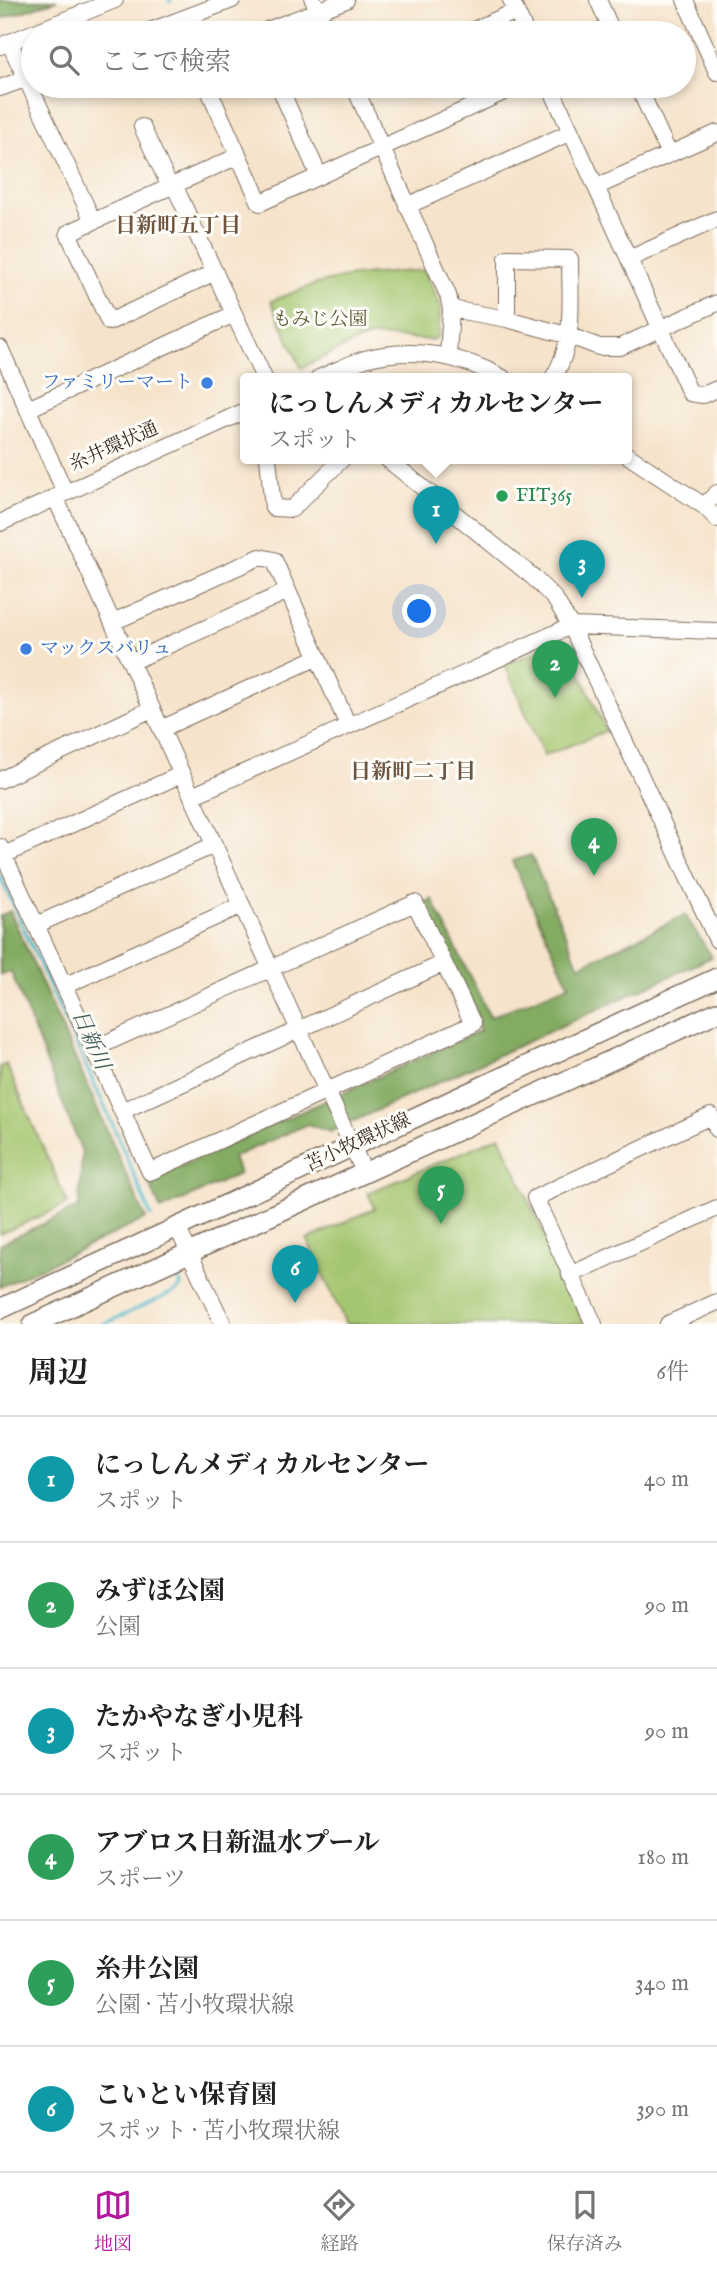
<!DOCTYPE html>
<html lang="ja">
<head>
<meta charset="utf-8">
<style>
  body { margin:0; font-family:"IM FELL English","Noto Serif JP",serif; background:#f2f2f2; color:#222 }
  .you { position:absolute; left:420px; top:612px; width:24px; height:24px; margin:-18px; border:5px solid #fff; border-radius:50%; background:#1a73e8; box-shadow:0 0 0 10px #1a73e833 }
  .badge { display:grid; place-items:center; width:46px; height:46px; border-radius:50%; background:#b5179e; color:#fff; font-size:23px; font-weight:700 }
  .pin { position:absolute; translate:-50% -58px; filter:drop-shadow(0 2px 4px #0008) }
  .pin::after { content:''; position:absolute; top:37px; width:24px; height:21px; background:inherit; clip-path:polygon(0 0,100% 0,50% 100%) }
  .popup { position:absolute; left:240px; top:373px; width:392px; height:91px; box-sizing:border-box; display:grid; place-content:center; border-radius:7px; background:#fff; filter:drop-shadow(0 2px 5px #0005); font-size:23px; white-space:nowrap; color:#767676 }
  .popup b { font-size:26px; color:#222 }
  .popup::after { content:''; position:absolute; left:50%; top:100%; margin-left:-14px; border:14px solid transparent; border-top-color:#fff }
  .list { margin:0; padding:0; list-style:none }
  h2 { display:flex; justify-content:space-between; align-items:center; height:91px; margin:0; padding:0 28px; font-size:30px }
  h2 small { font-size:23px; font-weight:400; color:#767676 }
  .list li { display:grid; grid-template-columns:46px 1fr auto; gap:21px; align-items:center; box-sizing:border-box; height:126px; padding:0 28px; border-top:2px solid #e0e0e0 }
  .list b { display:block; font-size:26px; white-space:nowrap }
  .list p { margin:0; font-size:23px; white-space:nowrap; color:#767676 }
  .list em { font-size:23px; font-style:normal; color:#767676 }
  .icon { flex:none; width:38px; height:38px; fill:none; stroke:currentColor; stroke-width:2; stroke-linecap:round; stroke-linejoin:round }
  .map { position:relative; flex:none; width:717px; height:1324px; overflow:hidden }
  .search { position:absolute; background:#fff; box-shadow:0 4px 10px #0003; left:21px; right:21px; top:21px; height:77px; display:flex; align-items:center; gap:18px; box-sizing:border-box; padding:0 24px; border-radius:38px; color:#767676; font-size:26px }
  .sheet { height:847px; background:#fff }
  nav { display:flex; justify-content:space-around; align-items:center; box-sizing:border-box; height:98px; border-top:2px solid #e0e0e0; background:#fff; font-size:19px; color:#767676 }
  nav a { display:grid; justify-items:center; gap:4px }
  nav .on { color:#b5179e }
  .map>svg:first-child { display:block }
  .green { fill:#a4c66f; stroke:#707846; stroke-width:2 }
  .forest { fill:#83ab62; stroke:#5f6a40; stroke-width:2 }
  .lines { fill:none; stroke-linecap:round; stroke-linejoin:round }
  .stream { stroke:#4eb9cb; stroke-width:3.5 }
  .minor-casing { stroke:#7c6b5b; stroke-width:18 }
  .major-casing { stroke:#7c6b5b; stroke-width:22 }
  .minor { stroke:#fff; stroke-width:16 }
  .major { stroke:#fff; stroke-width:19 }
  .shop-dot { fill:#3f7fe0; stroke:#fdfcf7; stroke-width:2.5 }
  .leisure-dot { fill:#2e9e5b; stroke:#fdfcf7; stroke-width:2.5 }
  .labels { text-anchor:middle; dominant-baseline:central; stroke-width:6; stroke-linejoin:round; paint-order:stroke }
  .park-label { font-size:19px; fill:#5a5936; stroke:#fdfcf7 }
  .shop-label { font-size:19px; fill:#366cbe; stroke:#fdfcf7; text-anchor:end }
  .street-label { font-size:19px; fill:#3b2a1e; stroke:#fdfcf7 }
  .leisure-label { font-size:19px; fill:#27864d; stroke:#fdfcf7; text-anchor:start }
  .neighbourhood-label { font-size:21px; font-weight:bold; fill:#6d5540; stroke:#fdfcf7 }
  .water-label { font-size:21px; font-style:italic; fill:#425c5b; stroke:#fdfcf7 }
</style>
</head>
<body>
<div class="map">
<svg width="717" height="1324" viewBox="0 0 717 1324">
  <rect width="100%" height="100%" fill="#fdfcf7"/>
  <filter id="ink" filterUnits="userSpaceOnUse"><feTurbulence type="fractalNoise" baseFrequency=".0143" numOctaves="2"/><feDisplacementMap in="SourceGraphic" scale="14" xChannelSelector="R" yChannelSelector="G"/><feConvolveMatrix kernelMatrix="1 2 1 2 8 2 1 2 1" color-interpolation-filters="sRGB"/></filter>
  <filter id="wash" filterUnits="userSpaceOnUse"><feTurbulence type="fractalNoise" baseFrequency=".00686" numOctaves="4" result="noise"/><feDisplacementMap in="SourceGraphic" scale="28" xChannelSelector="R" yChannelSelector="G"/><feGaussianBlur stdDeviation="1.57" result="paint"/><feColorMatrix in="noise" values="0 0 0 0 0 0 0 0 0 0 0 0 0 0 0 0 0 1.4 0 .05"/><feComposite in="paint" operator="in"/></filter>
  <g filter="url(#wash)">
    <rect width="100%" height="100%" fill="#f6e3cb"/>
    <!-- green -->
    <path class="green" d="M424,270L440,304L439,336L433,340L374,336L355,342L301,368L271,301L316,284L351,276Z
      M558,642L567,643L606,731L544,756L505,665Z
      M6,1064L68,1204L0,1234V1067Z
      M500,1136L584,1324H346L307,1240L375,1208L368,1193Z"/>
    <!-- forest -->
    <path class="forest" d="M0,0H57L0,19Z
      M531,855L579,966L685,915L712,957L330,1132L308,1124L233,1157L239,1174L161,1210L148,1181L480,1031L419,906L432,899L490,1017L569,985L512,861Z
      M10,911L146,1219L0,1287V1244L79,1207L82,1152L11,972L0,975V916Z"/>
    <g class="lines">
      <!-- stream -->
      <path class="stream" d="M169,1L171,0
        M0,876L116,1132L151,1216
        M104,1324L178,1290L181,1285L178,1279"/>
    </g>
  </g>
  <g filter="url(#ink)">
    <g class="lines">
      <defs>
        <path id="minor" d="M313,0L329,33
          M511,0L526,33
          M598,0L613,33
          M685,0L717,72
          M145,33L232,0
          M260,33L346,0
          M467,33L516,11
          M9,42L93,221
          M0,46L115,0
          M207,86L260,203L517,86
          M279,86L319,176
          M354,86L448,295L451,309L448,356
          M550,86L690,393L703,395L717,389
          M638,86L669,154
          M0,88L33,76
          M142,127L170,187
          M174,185L264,378
          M596,187L717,133
          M407,206L571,132
          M629,259L717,219
          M215,272L109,322L68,233L238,156
          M451,309L507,319L570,336L599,347H620L717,303
          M507,319V258L570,259C570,299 576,342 553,378
          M0,348L65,492
          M319,378C334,372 349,364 365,359C412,346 461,355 503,378
          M28,409L234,314
          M627,455L704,506L717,519
          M268,458L273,508L292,509L343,458
          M386,458L533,577L555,599L571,626L717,940
          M55,497L364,1172
          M704,506L717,493
          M0,523L245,411
          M113,622L260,557L274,560L348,725
          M131,662L288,591
          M161,729L318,657
          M0,780L152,709
          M192,796L571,626L717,631
          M0,847C50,955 100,1064 150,1172L473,1024L415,903L93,1049
          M4,855L182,774
          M36,925L214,845
          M64,986L242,905
          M122,1111L444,963
          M177,1227L223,1324
          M570,1275L717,1208
          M594,1324L535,1198L711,1116L717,1129
          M668,1324L717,1302"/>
        <path id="major" d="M0,1309L717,978
          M33,1324L717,1012"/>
      </defs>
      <!-- minor casing -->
      <use href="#minor" class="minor-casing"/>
      <!-- major casing -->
      <use href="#major" class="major-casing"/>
      <!-- minor -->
      <use href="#minor" class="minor"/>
      <!-- major -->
      <use href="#major" class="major"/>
    </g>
  </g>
  <!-- markers -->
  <g class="shop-dot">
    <circle cx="207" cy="383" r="7"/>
    <circle cx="26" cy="649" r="7"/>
  </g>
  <circle class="leisure-dot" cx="502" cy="496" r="7"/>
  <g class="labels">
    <!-- park labels -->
    <g class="park-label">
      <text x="320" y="320">もみじ公園</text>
    </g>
    <!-- shop labels -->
    <g class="shop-label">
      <text x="193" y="383">ファミリーマート</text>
      <text x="40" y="649" text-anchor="start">マックスバリュ</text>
    </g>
    <!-- street labels -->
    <g class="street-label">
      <text transform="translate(114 447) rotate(-24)">糸井環状通</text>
      <text transform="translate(358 1143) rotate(-25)">苫小牧環状線</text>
    </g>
    <!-- leisure labels -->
    <g class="leisure-label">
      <text x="516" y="496">FIT365</text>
    </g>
    <!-- neighbourhood labels -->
    <g class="neighbourhood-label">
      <text x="178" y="226">日新町五丁目</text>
      <text x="413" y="772">日新町二丁目</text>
    </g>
    <!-- water labels -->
    <g class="water-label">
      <text transform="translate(90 1040) rotate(66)">日新川</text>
    </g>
  </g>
</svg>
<div class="you"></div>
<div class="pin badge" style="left:436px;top:544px;background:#0f9aa8">1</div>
<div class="popup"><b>にっしんメディカルセンター</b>スポット</div>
<div class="pin badge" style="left:555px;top:698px;background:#2e9e5b">2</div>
<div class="pin badge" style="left:582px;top:598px;background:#0f9aa8">3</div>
<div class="pin badge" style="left:594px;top:876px;background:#2e9e5b">4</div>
<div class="pin badge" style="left:441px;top:1224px;background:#2e9e5b">5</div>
<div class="pin badge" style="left:295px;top:1303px;background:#0f9aa8">6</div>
<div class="search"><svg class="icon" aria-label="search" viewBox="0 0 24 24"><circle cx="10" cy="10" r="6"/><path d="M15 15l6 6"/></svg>ここで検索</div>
</div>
<section class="sheet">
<h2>周辺<small>6件</small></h2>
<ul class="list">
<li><span class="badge" style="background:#0f9aa8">1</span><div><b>にっしんメディカルセンター</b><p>スポット</p></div><em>40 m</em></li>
<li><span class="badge" style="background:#2e9e5b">2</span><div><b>みずほ公園</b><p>公園</p></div><em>90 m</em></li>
<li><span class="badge" style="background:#0f9aa8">3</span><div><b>たかやなぎ小児科</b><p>スポット</p></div><em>90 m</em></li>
<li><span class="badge" style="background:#2e9e5b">4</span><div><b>アブロス日新温水プール</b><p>スポーツ</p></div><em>180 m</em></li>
<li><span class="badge" style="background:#2e9e5b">5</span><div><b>糸井公園</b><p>公園 · 苫小牧環状線</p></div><em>340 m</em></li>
<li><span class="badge" style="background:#0f9aa8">6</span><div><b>こいとい保育園</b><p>スポット · 苫小牧環状線</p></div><em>390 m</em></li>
</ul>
</section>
<nav>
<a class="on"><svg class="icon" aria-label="map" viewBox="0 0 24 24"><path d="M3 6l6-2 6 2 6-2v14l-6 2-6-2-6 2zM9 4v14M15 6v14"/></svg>地図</a>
<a><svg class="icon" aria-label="directions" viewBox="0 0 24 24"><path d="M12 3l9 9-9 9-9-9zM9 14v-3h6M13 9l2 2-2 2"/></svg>経路</a>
<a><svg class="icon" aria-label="saved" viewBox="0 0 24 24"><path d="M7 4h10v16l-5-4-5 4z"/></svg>保存済み</a>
</nav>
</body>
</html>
